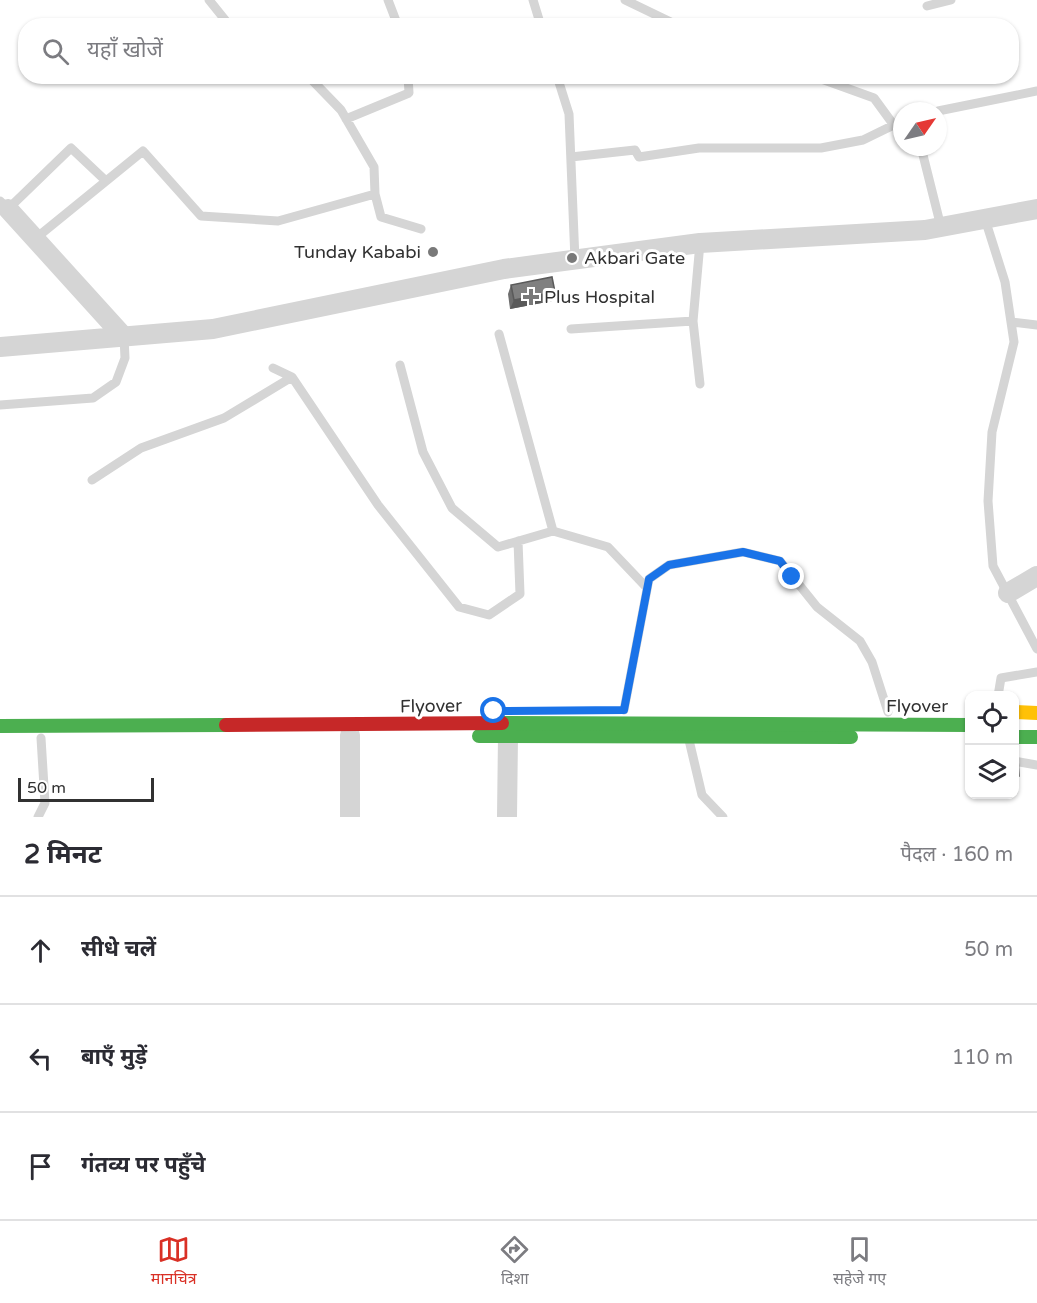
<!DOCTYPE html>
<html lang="hi">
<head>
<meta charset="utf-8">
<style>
  body { margin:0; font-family:"Varela Round","Noto Sans Devanagari",sans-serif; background:#f2f2f3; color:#2b2b33 }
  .controls { position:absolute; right:18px; bottom:18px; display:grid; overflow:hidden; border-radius:12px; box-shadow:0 2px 4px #0004 }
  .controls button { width:54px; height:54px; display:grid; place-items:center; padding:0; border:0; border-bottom:2px solid #e1e1e2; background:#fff; color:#2b2b33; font:30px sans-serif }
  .compass { position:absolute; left:893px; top:102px; width:54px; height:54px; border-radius:50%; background:#fff; box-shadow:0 2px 4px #0004; rotate:56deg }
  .scale { position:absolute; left:18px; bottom:15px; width:136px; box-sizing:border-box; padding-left:6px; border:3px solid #313131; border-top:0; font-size:16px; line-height:21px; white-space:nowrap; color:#313131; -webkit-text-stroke:4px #fff; paint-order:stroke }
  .stop { position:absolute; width:18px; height:18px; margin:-14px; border:4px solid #1a73e8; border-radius:50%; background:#fff }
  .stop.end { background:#1a73e8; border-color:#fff; box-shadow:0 2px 6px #0008 }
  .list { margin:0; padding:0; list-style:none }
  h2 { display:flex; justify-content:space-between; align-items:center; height:78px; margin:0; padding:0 24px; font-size:26px }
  h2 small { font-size:20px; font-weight:400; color:#7c7c81 }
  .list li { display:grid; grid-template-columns:39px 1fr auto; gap:18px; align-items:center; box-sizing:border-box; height:108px; padding:0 24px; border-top:2px solid #e1e1e2 }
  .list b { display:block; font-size:22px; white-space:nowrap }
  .list em { font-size:20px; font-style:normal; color:#7c7c81 }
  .icon { flex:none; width:33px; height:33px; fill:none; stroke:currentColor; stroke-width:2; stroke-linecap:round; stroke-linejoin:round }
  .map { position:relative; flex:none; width:1037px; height:817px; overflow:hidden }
  .search { position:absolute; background:#fff; box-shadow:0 2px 4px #0004; left:18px; right:18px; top:18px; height:66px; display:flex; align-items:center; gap:15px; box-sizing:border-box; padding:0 21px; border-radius:24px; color:#7c7c81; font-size:22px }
  .sheet { height:402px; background:#fff }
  nav { display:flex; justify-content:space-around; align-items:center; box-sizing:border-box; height:84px; border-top:2px solid #e1e1e2; background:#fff; font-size:16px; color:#7c7c81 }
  nav a { display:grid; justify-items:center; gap:3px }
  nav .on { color:#d93025 }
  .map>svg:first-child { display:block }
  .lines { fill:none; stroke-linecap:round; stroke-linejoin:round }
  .lane { stroke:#d5d5d5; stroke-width:9 }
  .street { stroke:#d5d5d5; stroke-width:20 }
  .fast { stroke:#4caf50; stroke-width:14 }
  .slow { stroke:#ffc107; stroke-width:14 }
  .fast-bridge { stroke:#4caf50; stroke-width:14 }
  .jam-bridge { stroke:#c62828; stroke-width:14 }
  .wall { fill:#6e6e6e }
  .shaded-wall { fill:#5a5a5a }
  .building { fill:#808080; stroke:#5a5a5a; stroke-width:1.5 }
  .route { stroke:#1a73e8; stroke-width:8 }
  .poi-dot { fill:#797979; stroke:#fff; stroke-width:2 }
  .labels { text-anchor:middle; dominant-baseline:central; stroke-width:6; stroke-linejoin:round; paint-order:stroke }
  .poi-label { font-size:18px; fill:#313131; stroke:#fff; text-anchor:start }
  .street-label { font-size:18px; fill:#313131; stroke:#fff }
</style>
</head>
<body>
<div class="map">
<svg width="1037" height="817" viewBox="0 0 1037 817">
  <rect width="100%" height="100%" fill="#fff"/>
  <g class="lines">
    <!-- lane -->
    <path class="lane" d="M209,0L230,26
      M388,0L398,26
      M533,0L541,26
      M625,0L679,26
      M927,6L951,0
      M304,76L311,79L341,110L374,167L375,194L381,217L421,229
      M557,76L569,114L575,260
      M813,76L874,98L893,124
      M938,111L1037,91
      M346,119L409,93L408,76
      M921,147L941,227
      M571,157L635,150L639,157L699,148H821L863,140L902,121
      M0,201L8,209L71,148L106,181
      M985,219L1005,282L1014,342L992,432L988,501L993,566L1037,649
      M41,234L143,151L201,216L278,221L375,194
      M1011,322L1037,325
      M571,329L693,321
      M400,365L423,452L452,508L498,547L553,531L499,334
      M273,368L292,377L378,505L459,607L489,615L520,594L518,541
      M700,384L693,321L700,243
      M0,405L93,398L116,382L125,358L124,337
      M92,480L141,448L224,418L292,377
      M553,531L608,547L647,588
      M998,696L1001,678L1037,672
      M624,710L649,579L669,565L743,552L780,561L817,607L860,641L872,662L888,712
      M689,740L702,795L723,817
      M1014,761L1037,765
      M38,817L45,803L41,738"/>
    <!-- street -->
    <path class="street" d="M8,209L124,337
      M0,347L213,329L504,269L700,243L925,230L1037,209
      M1008,593L1037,576
      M350,735V817
      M507,817L508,736"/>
    <!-- fast -->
    <path class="fast" d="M479,736L851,737
      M1014,737H1037"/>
    <!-- slow -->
    <path class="slow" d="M1014,712L1037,713"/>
    <!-- fast-bridge -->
    <path class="fast-bridge" d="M502,723L970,725
      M0,726L226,725"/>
    <!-- jam-bridge -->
    <path class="jam-bridge" d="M226,725L502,723"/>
  </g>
  <!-- wall -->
  <path class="wall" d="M511,285L552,301L510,309L508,294Z"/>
  <!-- shaded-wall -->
  <path class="shaded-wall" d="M555,292L552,301L510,309L514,300Z
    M1014,776H1019L1016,784L1014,785Z"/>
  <!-- building -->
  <path class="building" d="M552,277L555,292L514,300L511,285Z
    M1014,758H1018L1019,776H1014Z"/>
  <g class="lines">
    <!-- route -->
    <path class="route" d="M494,711L624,710L649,579L669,565L743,552L780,561L792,577"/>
  </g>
  <!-- markers -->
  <g class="poi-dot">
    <circle cx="433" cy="252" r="6"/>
    <circle cx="572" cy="258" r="6"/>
    <path d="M528 288h6v6h6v6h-6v6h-6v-6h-6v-6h6z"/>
  </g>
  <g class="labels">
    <!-- poi labels -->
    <g class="poi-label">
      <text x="421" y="252" text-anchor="end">Tunday Kababi</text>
      <text x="584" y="258">Akbari Gate</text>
      <text x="544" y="297">Plus Hospital</text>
    </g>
    <!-- street labels -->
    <g class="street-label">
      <text transform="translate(431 706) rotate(-1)">Flyover</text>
      <text x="917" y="706">Flyover</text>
    </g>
  </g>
</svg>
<div class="controls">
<button><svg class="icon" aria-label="locate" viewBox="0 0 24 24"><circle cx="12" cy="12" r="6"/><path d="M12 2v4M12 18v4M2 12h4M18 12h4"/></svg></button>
<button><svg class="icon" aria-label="layers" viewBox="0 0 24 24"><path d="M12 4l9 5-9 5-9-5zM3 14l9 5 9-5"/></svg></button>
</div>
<svg class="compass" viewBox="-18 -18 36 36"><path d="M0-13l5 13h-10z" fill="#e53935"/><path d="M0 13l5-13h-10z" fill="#7c7c81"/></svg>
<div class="scale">50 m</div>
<div class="stop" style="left:494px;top:711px"></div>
<div class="stop end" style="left:792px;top:577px"></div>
<div class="search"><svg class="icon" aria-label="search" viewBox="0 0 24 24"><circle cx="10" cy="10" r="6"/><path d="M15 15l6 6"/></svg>यहाँ खोजें</div>
</div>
<section class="sheet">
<h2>2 मिनट<small>पैदल · 160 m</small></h2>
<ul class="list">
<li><svg class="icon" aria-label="ahead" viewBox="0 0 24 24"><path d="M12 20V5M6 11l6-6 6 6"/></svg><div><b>सीधे चलें</b></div><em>50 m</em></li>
<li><svg class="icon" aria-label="left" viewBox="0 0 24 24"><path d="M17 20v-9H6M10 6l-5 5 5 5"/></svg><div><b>बाएँ मुड़ें</b></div><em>110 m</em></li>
<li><svg class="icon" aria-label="arrive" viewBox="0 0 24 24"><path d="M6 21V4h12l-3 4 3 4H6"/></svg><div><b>गंतव्य पर पहुँचे</b></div></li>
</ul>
</section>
<nav>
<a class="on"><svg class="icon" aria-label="map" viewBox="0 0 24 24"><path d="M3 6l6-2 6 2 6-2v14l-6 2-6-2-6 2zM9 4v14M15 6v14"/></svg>मानचित्र</a>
<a><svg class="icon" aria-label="directions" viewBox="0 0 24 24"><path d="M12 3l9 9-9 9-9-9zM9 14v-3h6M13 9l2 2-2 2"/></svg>दिशा</a>
<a><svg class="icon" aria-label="saved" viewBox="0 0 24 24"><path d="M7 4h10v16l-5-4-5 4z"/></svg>सहेजे गए</a>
</nav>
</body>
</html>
